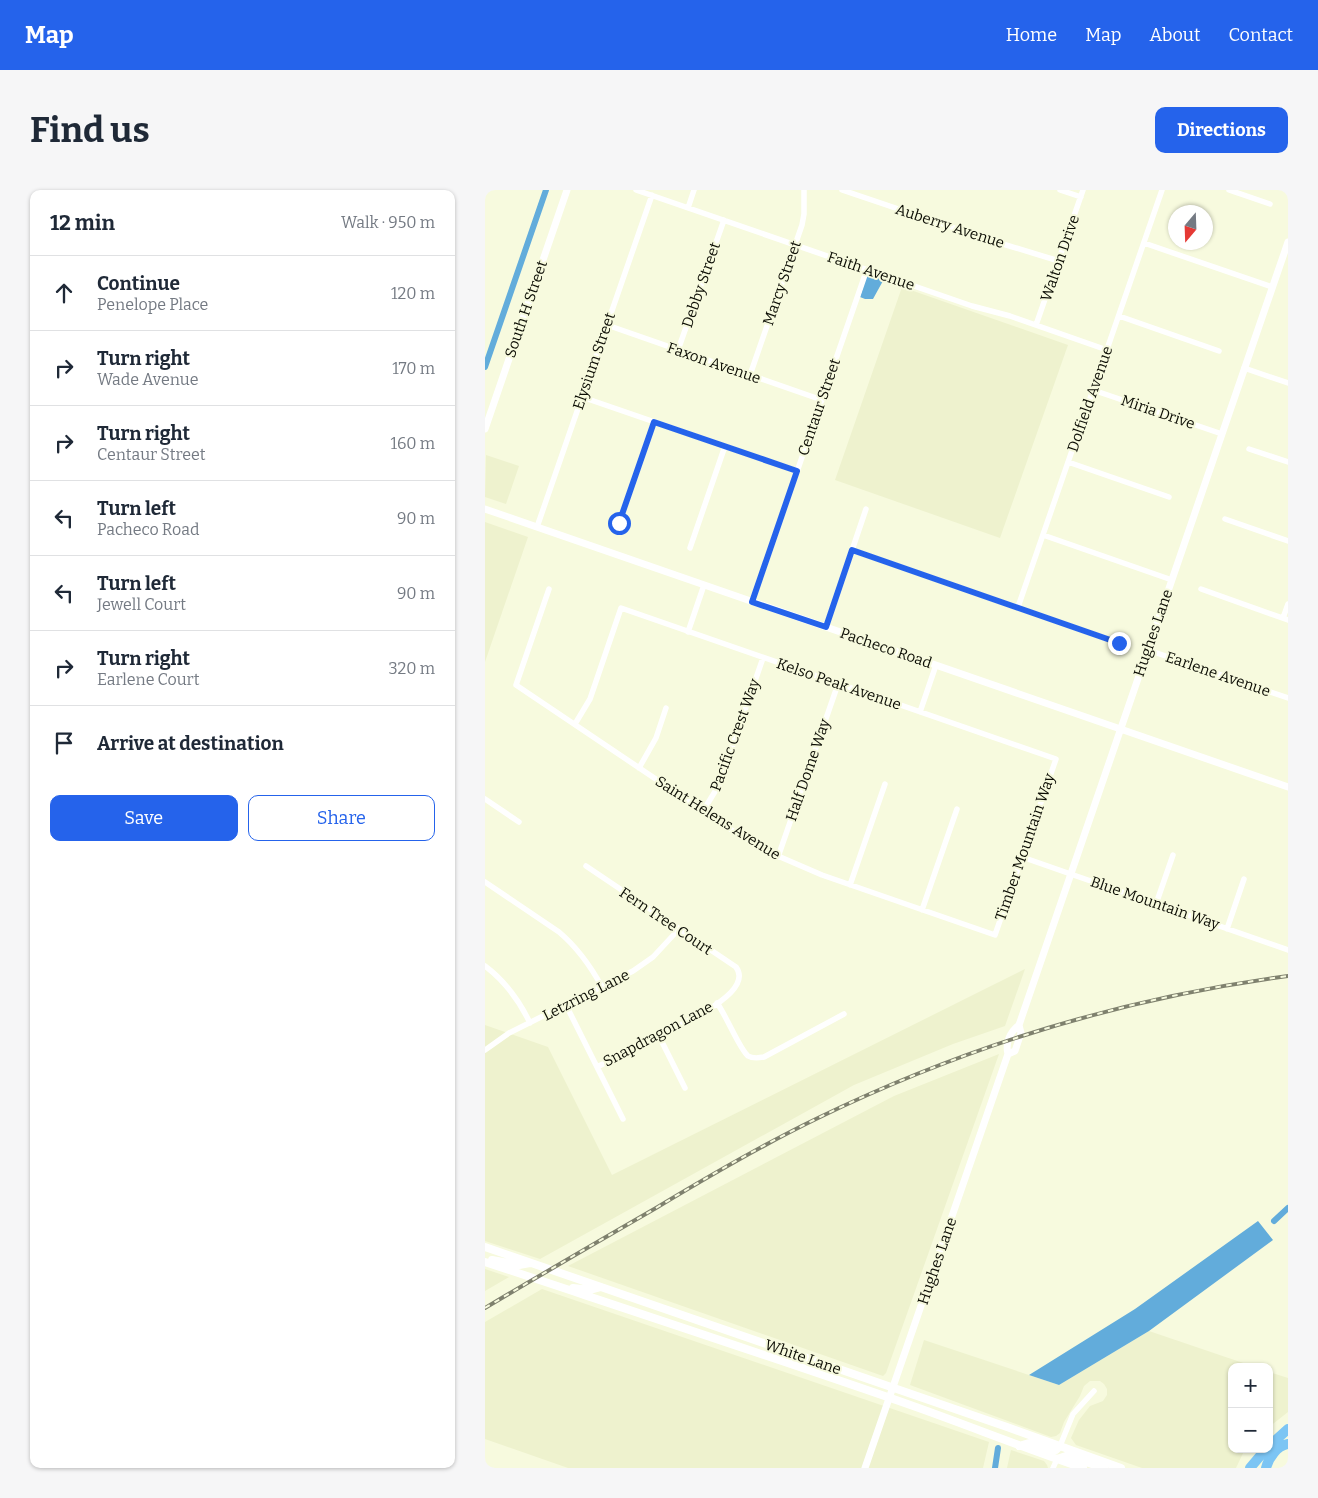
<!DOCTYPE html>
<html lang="en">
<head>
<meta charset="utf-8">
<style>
  body { margin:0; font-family:Bitter,serif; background:#f6f6f7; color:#1f2937 }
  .controls { position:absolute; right:15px; bottom:15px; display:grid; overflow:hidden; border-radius:10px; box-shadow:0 1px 4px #0004 }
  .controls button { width:45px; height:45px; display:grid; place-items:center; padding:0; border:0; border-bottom:1px solid #e0e1e3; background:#fff; color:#1f2937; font:25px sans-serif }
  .compass { position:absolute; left:683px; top:15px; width:45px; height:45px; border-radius:50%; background:#fff; box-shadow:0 1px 4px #0004; rotate:199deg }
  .stop { position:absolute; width:15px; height:15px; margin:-11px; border:4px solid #2563eb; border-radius:50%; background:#fff }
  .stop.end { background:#2563eb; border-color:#fff; box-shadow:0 1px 5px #0008 }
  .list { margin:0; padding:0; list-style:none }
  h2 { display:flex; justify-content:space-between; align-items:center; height:65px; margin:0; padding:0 20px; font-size:21px }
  h2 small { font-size:16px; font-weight:400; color:#747a83 }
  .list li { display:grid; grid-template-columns:32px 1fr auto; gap:15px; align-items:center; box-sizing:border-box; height:75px; padding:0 20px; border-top:1px solid #e0e1e3 }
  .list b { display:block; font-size:19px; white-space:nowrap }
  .list p { margin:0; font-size:16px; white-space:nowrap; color:#747a83 }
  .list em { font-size:16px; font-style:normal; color:#747a83 }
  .actions { display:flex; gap:10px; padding:15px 20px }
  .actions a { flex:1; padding:11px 0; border:1px solid #2563eb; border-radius:10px; text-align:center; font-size:18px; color:#2563eb }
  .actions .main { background:#2563eb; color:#fff }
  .icon { flex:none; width:28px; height:28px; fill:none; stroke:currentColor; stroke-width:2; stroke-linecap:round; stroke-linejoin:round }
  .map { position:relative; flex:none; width:803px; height:1278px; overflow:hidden; border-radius:10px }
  header { display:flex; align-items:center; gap:30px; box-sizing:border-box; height:70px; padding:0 25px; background:#2563eb; color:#fff }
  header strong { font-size:24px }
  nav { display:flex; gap:28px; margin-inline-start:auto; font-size:18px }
  .intro { display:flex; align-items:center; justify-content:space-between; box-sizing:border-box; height:120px; padding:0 30px }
  h1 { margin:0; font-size:35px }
  .button { padding:12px 22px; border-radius:10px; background:#2563eb; color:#fff; font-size:18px; font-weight:700 }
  main { display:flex; gap:30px; padding:0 30px }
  aside { flex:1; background:#fff; border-radius:10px; box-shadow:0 1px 4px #0004 }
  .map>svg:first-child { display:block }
  .built { fill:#eef2ce }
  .water { fill:#62acdb }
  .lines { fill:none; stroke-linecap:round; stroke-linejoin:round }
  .canal { stroke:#62acdb; stroke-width:6 }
  .minor { stroke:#fff; stroke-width:5.5 }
  .tertiary { stroke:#fff; stroke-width:7 }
  .secondary { stroke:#fff; stroke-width:8 }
  .motorway { stroke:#7cc5f4; stroke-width:10 }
  .rail-casing { stroke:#7f816e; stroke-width:4 }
  .rail { stroke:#f7fade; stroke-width:2; stroke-dasharray:5.5; stroke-linecap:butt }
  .route { stroke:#2563eb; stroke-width:6 }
  .labels { text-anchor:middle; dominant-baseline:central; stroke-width:4; stroke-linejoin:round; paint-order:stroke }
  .street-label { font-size:15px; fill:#0c0d04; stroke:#f7fade }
</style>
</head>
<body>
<header>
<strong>Map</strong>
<nav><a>Home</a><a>Map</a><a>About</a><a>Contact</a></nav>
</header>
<div class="intro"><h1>Find us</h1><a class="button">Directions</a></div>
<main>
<aside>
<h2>12 min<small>Walk · 950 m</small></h2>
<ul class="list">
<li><svg class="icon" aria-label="ahead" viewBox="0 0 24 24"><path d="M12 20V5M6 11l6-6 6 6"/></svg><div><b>Continue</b><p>Penelope Place</p></div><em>120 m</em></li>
<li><svg class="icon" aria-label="right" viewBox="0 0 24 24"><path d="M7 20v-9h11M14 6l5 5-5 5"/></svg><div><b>Turn right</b><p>Wade Avenue</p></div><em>170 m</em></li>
<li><svg class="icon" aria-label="right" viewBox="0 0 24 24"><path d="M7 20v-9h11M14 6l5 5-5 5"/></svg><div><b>Turn right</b><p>Centaur Street</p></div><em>160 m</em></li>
<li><svg class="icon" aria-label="left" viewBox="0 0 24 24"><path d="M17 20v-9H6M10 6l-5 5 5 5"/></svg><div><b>Turn left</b><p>Pacheco Road</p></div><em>90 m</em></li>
<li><svg class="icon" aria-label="left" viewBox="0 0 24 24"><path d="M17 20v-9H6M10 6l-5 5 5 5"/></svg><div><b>Turn left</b><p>Jewell Court</p></div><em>90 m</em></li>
<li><svg class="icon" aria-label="right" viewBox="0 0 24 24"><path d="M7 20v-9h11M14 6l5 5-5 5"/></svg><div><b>Turn right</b><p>Earlene Court</p></div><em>320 m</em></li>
<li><svg class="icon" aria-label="arrive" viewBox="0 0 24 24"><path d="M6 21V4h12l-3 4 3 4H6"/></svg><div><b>Arrive at destination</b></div></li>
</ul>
<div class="actions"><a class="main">Save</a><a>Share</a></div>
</aside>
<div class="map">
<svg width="803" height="1278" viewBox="0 0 803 1278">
  <rect width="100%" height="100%" fill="#f7fade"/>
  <!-- built -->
  <path class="built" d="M417,97L583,155L515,348L350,290Z
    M1,265L34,276L21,314L0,307Z
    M0,332L43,347L0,472Z
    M540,779L520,836L468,854L369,895L55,1069L0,1051V835L63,857L127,985Z
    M514,864L401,1183L398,1186L83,1076L409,906Z
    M0,1079L24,1087L0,1101Z
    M57,1099L504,1252L498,1278H83L0,1249V1132Z
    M664,1141L770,1177H747V1259H760L751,1278H657L591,1255L586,1248L594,1230L605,1216L618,1211L622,1205V1199L619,1194L615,1191H605L599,1196L595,1206L579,1232L575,1243L571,1246L566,1247L425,1195L439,1150L574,1195Z
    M784,1182L803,1188V1222L784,1237Z
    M526,1260L559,1271L562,1275L563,1278H522Z"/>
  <!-- water -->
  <path class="water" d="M382,83L398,87L399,89L388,109H380L375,107Z
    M773,1031L788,1050L664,1141L574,1195L544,1185L650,1119Z"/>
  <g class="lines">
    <!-- canal -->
    <path class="canal" d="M0,177L61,0
      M789,1031L803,1018
      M510,1278L513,1258"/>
    <!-- minor -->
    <path class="minor" d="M151,0L487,116L525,126L622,160
      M357,0L508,51L574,71
      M575,0L596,7
      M744,0L785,14
      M203,18L209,0
      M659,53L787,97
      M634,126L734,161
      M122,135L337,210
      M551,135L598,0
      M193,160L239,30
      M759,178L803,193
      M265,185L317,35L319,24V0
      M608,200L737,244
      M97,207L312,281
      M764,259L803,272
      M583,272L684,307
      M740,329L803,351
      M134,333L169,232
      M52,337L167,5
      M558,345L687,390
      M205,358L240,256
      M367,360L634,453
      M64,399L31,495L245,639L286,663L337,685L510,745L571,569L136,418L105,509L90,534
      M716,399L803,430
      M267,412L382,79
      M533,417L677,0
      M798,428L803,414
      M341,437L381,319
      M203,442L219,395
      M663,460L803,508
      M435,522L451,475
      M154,578L171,548L181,518
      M0,609L34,632
      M218,621L234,595L278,468
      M293,667L353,494
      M537,667L803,760
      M101,676L251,777C265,796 229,816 215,825L112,877
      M0,692L74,742C93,758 105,775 117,797
      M365,695L400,594
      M671,714L688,665
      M437,720L472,619
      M742,739L759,689
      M0,776C20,791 34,810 45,833
      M232,813C241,825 255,860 263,866C268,869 274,868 279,867L359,824
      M81,815L138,929
      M174,846L200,898
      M0,860L24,843L148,781L168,767L194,739
      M575,1256L588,1224L609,1201
      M568,1278L572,1269"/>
    <!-- tertiary -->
    <path class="tertiary" d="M0,239L82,0
      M0,319L803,597
      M523,864L530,861L536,843L534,835L803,52
      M380,1278L523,864C520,853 525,842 534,835"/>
    <!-- secondary -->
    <path class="secondary" d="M0,1057L522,1237L636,1278
      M7,1070L34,1075L45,1073
      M0,1072C144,1120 288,1167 431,1217C487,1237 542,1259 598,1278
      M88,1098L105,1100L116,1097
      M534,1256L544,1253L568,1260H571L575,1256
      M572,1269L581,1266L586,1267L619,1278"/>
    <!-- motorway -->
    <path class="motorway" d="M784,1256L803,1239
      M765,1278L781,1259
      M781,1278C784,1267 792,1256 803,1254"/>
    <defs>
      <path id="rail" d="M0,1118C57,1084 114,1051 171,1018C224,986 277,955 333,928C481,856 639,808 803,786"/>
    </defs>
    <!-- rail casing -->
    <use href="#rail" class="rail-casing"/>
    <!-- rail -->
    <use href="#rail" class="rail"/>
  </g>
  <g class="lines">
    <!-- route -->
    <path class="route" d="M134,333L169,232L312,281L267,412L341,437L367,360L634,453"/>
  </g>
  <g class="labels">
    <!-- street labels -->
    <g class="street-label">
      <text transform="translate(465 36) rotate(18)">Auberry Avenue</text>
      <text transform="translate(575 68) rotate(-71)">Walton Drive</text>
      <text transform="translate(386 81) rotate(19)">Faith Avenue</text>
      <text transform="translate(297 93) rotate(-71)">Marcy Street</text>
      <text transform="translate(216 95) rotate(-71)">Debby Street</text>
      <text transform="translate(41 119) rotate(-71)">South H Street</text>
      <text transform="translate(109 171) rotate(-71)">Elysium Street</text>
      <text transform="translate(229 173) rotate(19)">Faxon Avenue</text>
      <text transform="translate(605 209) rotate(-71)">Dolfield Avenue</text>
      <text transform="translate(334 217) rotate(-71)">Centaur Street</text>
      <text transform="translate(673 222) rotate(19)">Miria Drive</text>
      <text transform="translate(668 443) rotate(-71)">Hughes Lane</text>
      <text transform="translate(401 458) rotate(19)">Pacheco Road</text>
      <text transform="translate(733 484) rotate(19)">Earlene Avenue</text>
      <text transform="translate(354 494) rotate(19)">Kelso Peak Avenue</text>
      <text transform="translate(250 545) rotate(-70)">Pacific Crest Way</text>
      <text transform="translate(323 580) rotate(-71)">Half Dome Way</text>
      <text transform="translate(233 628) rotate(32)">Saint Helens Avenue</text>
      <text transform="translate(540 657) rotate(-71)">Timber Mountain Way</text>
      <text transform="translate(670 713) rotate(19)">Blue Mountain Way</text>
      <text transform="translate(181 731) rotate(34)">Fern Tree Court</text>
      <text transform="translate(101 805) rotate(-27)">Letzring Lane</text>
      <text transform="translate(173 844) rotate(-28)">Snapdragon Lane</text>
      <text transform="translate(452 1071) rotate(-71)">Hughes Lane</text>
      <text transform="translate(318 1167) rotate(19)">White Lane</text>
    </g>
  </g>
</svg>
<div class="controls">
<button>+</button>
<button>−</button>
</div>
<svg class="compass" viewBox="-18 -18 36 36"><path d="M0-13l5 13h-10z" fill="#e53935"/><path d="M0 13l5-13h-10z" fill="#747a83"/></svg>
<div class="stop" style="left:134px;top:333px"></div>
<div class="stop end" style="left:634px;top:453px"></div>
</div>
</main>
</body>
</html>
